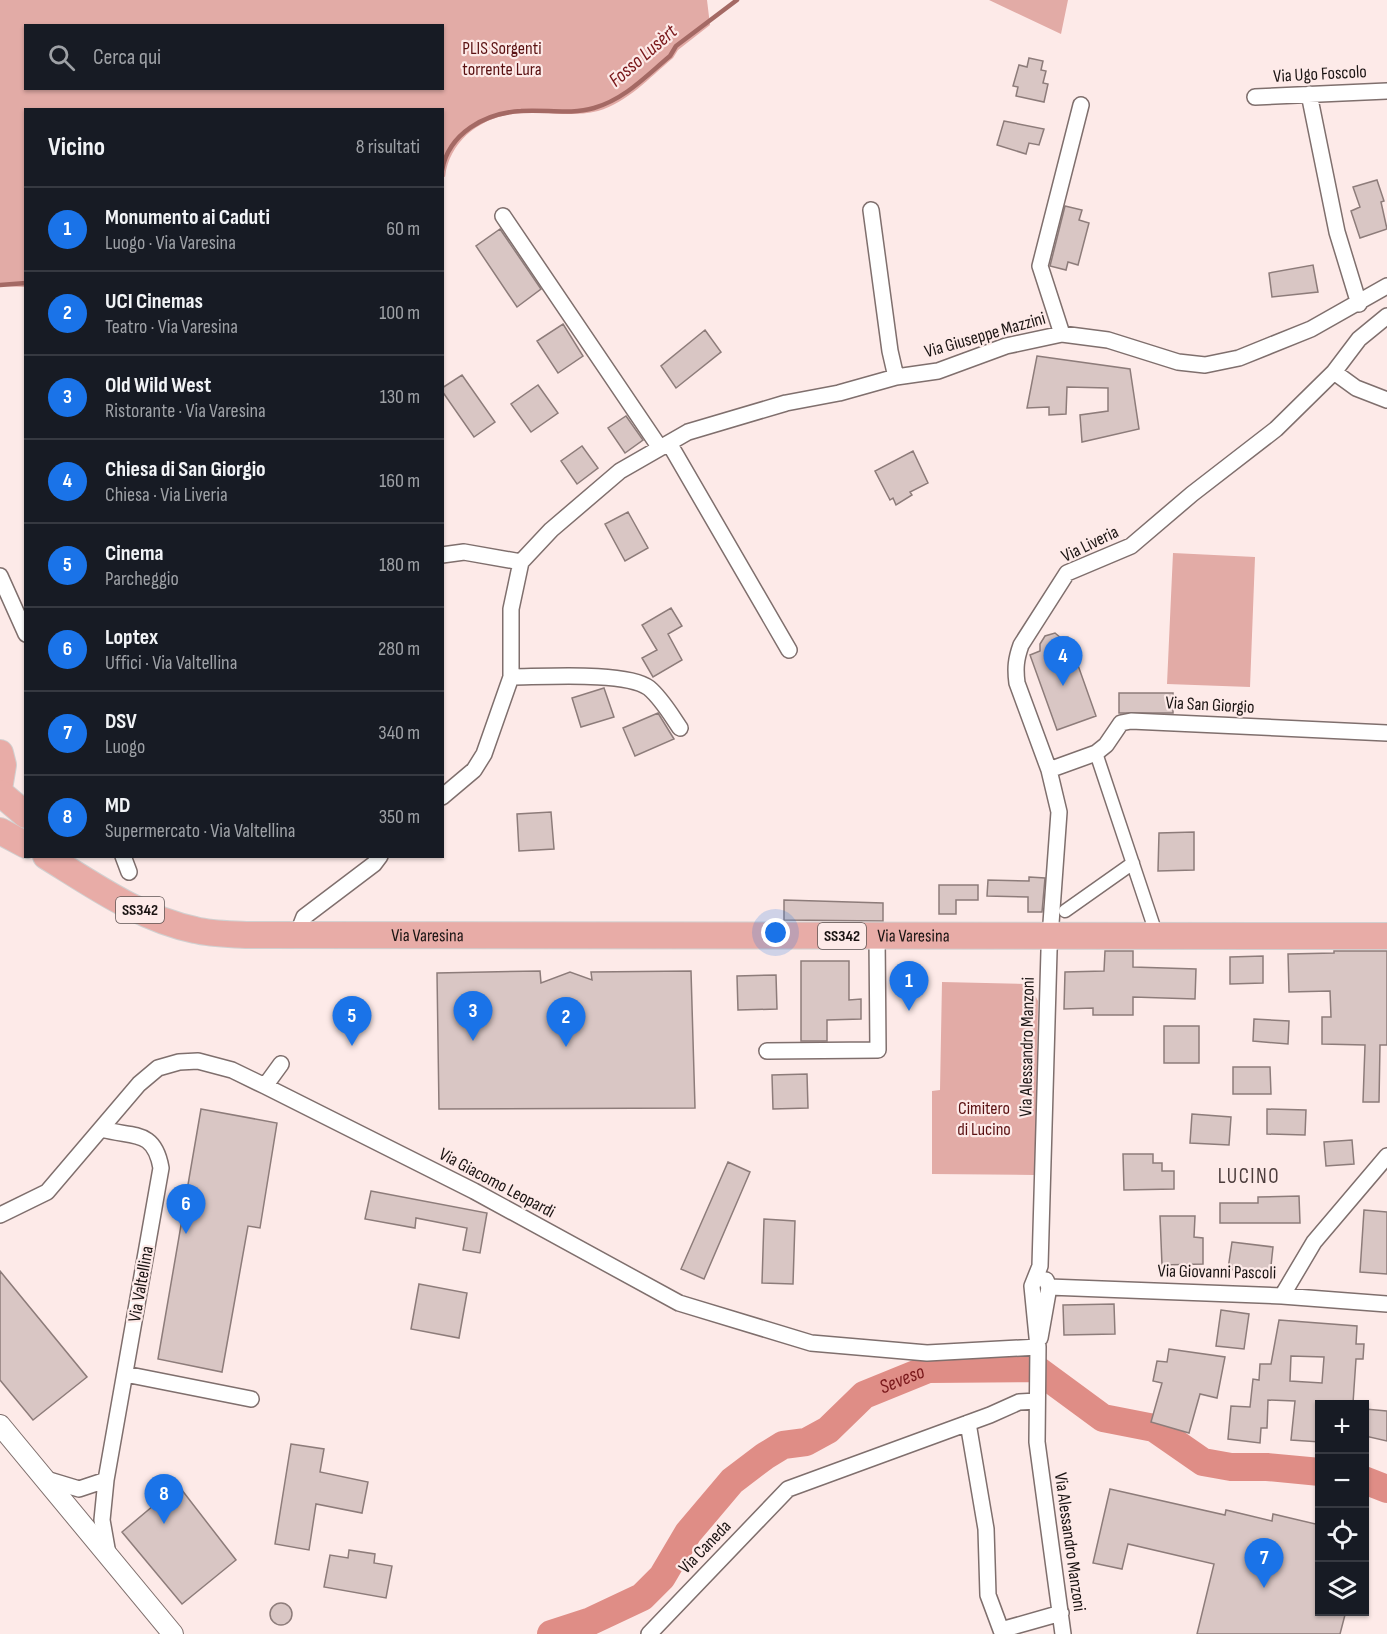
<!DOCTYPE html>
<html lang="it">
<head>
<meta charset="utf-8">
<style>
  body { margin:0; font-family:"Sofia Sans Condensed",sans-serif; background:#20242c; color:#f1f3f6 }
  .controls { position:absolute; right:18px; bottom:18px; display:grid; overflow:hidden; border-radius:0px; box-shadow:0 2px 4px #0004 }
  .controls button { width:54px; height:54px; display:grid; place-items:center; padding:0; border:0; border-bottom:2px solid #363941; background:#171b24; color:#f1f3f6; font:30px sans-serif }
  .you { position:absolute; left:776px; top:933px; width:21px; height:21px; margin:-15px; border:4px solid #fff; border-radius:50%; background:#1a73e8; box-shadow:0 0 0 9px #1a73e833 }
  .badge { display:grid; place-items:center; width:39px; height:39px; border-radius:50%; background:#1a73e8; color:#fff; font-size:20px; font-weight:700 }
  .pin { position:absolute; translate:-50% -50px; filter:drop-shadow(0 2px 3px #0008) }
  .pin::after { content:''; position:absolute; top:32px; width:21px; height:18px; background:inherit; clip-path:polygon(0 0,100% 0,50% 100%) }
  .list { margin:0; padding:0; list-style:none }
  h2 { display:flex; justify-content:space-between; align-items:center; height:78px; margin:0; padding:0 24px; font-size:26px }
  h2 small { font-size:20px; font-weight:400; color:#9ea1a6 }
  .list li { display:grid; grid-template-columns:39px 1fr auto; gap:18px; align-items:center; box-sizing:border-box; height:84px; padding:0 24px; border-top:2px solid #363941 }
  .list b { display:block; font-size:22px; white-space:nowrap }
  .list p { margin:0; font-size:20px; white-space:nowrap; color:#9ea1a6 }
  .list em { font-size:20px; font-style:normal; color:#9ea1a6 }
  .icon { flex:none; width:33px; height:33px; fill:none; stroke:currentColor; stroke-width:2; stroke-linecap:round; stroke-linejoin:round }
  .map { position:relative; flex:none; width:1387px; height:1634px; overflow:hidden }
  .search { position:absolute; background:#171b24; box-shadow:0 2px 4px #0004; left:24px; top:24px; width:420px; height:66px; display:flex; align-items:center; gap:15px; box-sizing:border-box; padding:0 21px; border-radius:0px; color:#9ea1a6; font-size:22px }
  .panel { position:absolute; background:#171b24; box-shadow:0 2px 4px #0004; left:24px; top:108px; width:420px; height:750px; border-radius:0px }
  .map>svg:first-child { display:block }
  .green { fill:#e2aba6; fill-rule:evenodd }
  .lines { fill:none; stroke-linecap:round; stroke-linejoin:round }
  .stream { stroke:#a46964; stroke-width:4.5 }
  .river { stroke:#df8d86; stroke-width:28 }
  .building { fill:#d9c6c4; stroke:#8d7c7a; stroke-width:1.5; fill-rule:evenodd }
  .pedestrian-casing { stroke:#7f6f6d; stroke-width:15 }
  .minor-casing { stroke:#7f6f6d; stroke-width:18 }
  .tertiary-casing { stroke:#7f6f6d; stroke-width:22 }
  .primary-casing { stroke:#d1d0d0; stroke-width:28 }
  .pedestrian { stroke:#fff; stroke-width:12 }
  .minor { stroke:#fff; stroke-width:15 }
  .tertiary { stroke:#fff; stroke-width:20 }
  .primary { stroke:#e8aca7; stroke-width:26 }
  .labels { text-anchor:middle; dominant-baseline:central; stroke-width:4.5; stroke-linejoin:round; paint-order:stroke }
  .shield { fill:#fdeae8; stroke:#5e5453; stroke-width:1.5 }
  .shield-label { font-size:16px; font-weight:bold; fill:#1a1413 }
  .park-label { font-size:18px; fill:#5a1112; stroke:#fdeae8 }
  .street-label { font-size:18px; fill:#1a1413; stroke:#fdeae8 }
  .water-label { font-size:20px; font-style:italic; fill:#79171a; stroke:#fdeae8 }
  .quarter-label { font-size:21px; letter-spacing:1.5px; fill:#4c3d3c; stroke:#fdeae8 }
</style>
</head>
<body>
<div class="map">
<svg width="1387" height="1634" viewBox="0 0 1387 1634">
  <rect width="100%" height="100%" fill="#fdeae8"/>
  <!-- green -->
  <path class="green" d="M0,0H707L710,25L678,50L673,58C649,78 628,102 598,111C573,117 548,112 524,113C485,114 450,138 445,177L442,176V110H26L25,287L0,286ZM26,26H442V88H26Z
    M989,0H1068L1061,34Z
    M1173,553L1255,557L1250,687L1167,684Z
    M942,982L1029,984L1038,1001L1035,1175L932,1174V1091L940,1090Z"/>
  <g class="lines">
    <!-- stream -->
    <path class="stream" d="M442,170C449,133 485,113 521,111C545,109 570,115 594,108C625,99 646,76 670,56L676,46L737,0
      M0,285L26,283"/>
    <!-- river -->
    <g class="river">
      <path d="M1364,1480L1387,1489"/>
      <path id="s1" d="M551,1634L591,1621L642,1597L662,1577L688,1533L732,1481L765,1456L783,1445L806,1442L828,1430L864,1395L928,1369L1035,1368L1103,1418L1154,1428L1203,1462L1231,1467H1267L1320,1472"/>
    </g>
  </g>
  <!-- building -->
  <path class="building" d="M1029,58L1043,61L1041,70L1046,71L1043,83L1048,84L1044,102L1016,96L1018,87L1013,86L1019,65L1027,67Z
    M1004,121L1044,129L1039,145L1029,143L1026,154L997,145Z
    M1377,180L1384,201L1381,202L1387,229L1360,238L1351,211L1360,207L1353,187Z
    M1065,206L1082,210L1079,220L1089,223L1078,265L1068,262L1066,270L1050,266Z
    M500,229L541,289L517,307L476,246Z
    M1313,265L1318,292L1272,297L1269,273Z
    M563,324L583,356L558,373L537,341Z
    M705,330L721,352L676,388L661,366Z
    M1037,356L1130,369L1139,429L1082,442L1080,415L1108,411V388L1067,387L1066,414L1049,415V407L1027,408Z
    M462,375L495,422L474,437L442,391V388Z
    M538,385L558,413L531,432L511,404Z
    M626,416L643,440L625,453L608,428Z
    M582,446L598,468L577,484L561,461Z
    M913,451L928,483L910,492L912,495L896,505L893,498L890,500L875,471Z
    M628,512L648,548L625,561L605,524Z
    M671,608L682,626L668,634L682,660L653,677L642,658L657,650L642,625Z
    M1055,633L1061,638L1068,637L1096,716L1057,730L1030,655L1040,651V644L1045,636Z
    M604,688L614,717L581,727L572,698Z
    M1119,693H1173V713H1119Z
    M658,713L674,739L635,756L623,728Z
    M551,812L554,849L519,851L517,814Z
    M1194,832V870L1158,871L1159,833Z
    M1029,877L1045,878L1042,912H1028V897L987,896L988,880L1029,881Z
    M939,885H978V900H956V914H939Z
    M784,900L883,903V921L784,920Z
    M1105,951H1133V967L1196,969L1195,999L1133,997V1015H1093V1008L1064,1009L1065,972L1104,971Z
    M1334,951H1387V1045H1380L1379,1102H1363L1365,1045L1322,1044V1017H1331L1330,991L1289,992L1288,954L1334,953Z
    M1263,956V983L1230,984V957Z
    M801,961H849V1000L861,999V1019L827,1020V1041H801Z
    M540,971L541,983L570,972L592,980L591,972L691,971L695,1108L439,1109L437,973Z
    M776,975L777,1009L738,1010L737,976Z
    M1254,1019L1289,1021L1288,1044L1253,1041Z
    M1164,1026H1199V1063H1164Z
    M1233,1067H1270L1271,1094H1233Z
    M807,1074L808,1108L773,1109L772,1075Z
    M201,1109L277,1123L260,1228L248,1226L222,1372L158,1359Z
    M1267,1109L1306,1110L1305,1135L1267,1134Z
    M1192,1114L1231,1117L1229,1145L1190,1143Z
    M1352,1140L1354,1164L1326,1166L1324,1142Z
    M1123,1154H1153V1163H1162V1171H1174V1189L1124,1190Z
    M728,1162L750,1172L704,1279L681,1269Z
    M371,1191L487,1213L480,1253L463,1250L467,1228L416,1218L415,1228L365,1219Z
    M1299,1196L1300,1223H1220V1203H1258V1197Z
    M1364,1210L1387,1212V1274L1360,1272Z
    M1160,1216H1195L1194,1237L1203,1238V1264L1162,1265Z
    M764,1219L795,1221L793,1284L762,1283Z
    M1232,1242L1273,1247L1270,1275L1228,1269Z
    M0,1271L87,1377L33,1420L0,1380Z
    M419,1284L467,1293L459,1338L411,1329Z
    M1114,1304L1115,1334L1064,1335L1063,1305Z
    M1221,1310L1249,1314L1244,1349L1216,1346Z
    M1279,1320L1357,1326L1356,1344H1364L1363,1359H1356L1353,1403L1320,1404V1442L1291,1440L1295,1401L1268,1400L1267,1428H1261L1260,1443L1228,1439L1231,1406L1250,1407L1253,1379L1259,1380L1260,1364H1271ZM1291,1356L1324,1357L1322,1383L1290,1381Z
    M1169,1349L1225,1357L1217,1398L1200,1394L1189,1433L1151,1422L1162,1383L1153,1381L1157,1361L1167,1362Z
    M1365,1409L1387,1411V1441L1365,1436Z
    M291,1444L324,1449L320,1472L368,1482L362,1513L316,1504L309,1550L275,1544Z
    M178,1485L236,1560L182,1604L122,1532Z
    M1110,1489L1225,1515L1226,1510L1272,1521L1273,1514L1320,1525V1611H1346L1340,1634H1197L1214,1564L1128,1544L1122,1569L1093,1563Z
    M349,1550L375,1554L374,1563L392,1566L386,1598L324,1587L330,1555L348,1558Z
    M270 1614a11 11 0 1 1 22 0a11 11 0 1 1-22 0Z"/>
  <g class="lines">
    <defs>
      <path id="pedestrian" d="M1096,753L1157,936
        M1065,911L1133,863"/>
      <path id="minor" d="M1309,94L1337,232L1359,304
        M1255,97L1387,91
        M871,210L890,351L896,377
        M503,216L660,448
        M1062,334L1040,266L1081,105
        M1334,372L1356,388L1387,400
        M669,443L789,650
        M442,555L464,552L521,562
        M0,576L26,634
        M511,677C541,677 627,671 649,688C662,699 671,715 680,728
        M1049,770L1096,753L1106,745L1121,723L1131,721L1387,733
        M442,797L474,770L484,754L511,677V609L521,562L551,530L620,471L688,432L786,403L839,393L896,377L938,371L1006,346L1062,334L1108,340L1178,362L1205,365L1239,358L1311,329L1387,286
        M123,856L129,872
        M297,935L304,917L374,864L380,856
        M767,1051L878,1050L877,936
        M265,1086L281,1064
        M102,1129C132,1138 154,1128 161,1168L106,1480
        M0,1215L47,1192L139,1084L158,1068L179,1062L198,1061L232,1070L265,1086L474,1191L679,1303L811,1343L927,1353L1038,1347
        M1049,1287L1282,1296L1314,1242L1387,1156
        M1282,1296L1387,1304
        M1040,1338L1049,1287L1046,1280
        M125,1374L251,1399
        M968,1423L986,1529L988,1595L1001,1630L1061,1613
        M46,1479L79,1489L106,1480L102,1520L108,1554
        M649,1634L788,1489L990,1415L1019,1402L1037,1401
        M1063,1634L1037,1442L1038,1347L1032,1286L1040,1266L1049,951L1059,812L1049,770L1017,683C1015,668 1016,659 1021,645L1067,573L1131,546L1192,494L1276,429L1334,372L1359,339L1387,316"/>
      <path id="tertiary" d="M0,1425L173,1634"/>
      <g id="primary">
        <path d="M0,753L3,765L0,783"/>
        <path d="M0,793L26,815"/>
        <path d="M0,831L26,845"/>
        <path id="s2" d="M46,856C93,885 141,919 195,930C211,934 229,934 246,935L1387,936"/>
      </g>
    </defs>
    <!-- pedestrian casing -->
    <use href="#pedestrian" class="pedestrian-casing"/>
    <!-- minor casing -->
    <use href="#minor" class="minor-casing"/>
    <!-- tertiary casing -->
    <use href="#tertiary" class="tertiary-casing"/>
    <!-- primary casing -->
    <use href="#primary" class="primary-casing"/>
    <!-- pedestrian -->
    <use href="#pedestrian" class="pedestrian"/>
    <!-- minor -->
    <use href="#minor" class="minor"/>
    <!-- tertiary -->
    <use href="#tertiary" class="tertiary"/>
    <!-- primary -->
    <use href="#primary" class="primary"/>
  </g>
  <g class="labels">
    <!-- shield labels -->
    <g class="shield">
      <rect x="116" y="897" width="48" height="26" rx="4.5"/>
      <rect x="818" y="923" width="48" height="26" rx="4.5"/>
    </g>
    <g class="shield-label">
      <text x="140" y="910">SS342</text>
      <text x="842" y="936">SS342</text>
    </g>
    <!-- park labels -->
    <g class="park-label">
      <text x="502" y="48">PLIS Sorgenti<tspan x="502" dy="21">torrente Lura</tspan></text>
      <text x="984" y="1108">Cimitero<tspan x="984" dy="21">di Lucino</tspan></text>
    </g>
    <!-- street labels -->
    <g class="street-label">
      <text transform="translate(1320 74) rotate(-3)">Via Ugo Foscolo</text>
      <text transform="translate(985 335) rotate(-16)">Via Giuseppe Mazzini</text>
      <text transform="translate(1090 544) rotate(-26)">Via Liveria</text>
      <text transform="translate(1210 705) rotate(3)">Via San Giorgio</text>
      <text stroke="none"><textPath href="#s2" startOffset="400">Via Varesina</textPath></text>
      <text stroke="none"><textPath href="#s2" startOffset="886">Via Varesina</textPath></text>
      <text transform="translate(1027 1047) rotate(-89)">Via Alessandro Manzoni</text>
      <text transform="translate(497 1183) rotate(28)">Via Giacomo Leopardi</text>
      <text transform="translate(1217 1272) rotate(1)">Via Giovanni Pascoli</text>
      <text transform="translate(141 1284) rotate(-80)">Via Valtellina</text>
      <text transform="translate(1070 1542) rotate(82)">Via Alessandro Manzoni</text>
      <text transform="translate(705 1547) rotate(-46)">Via Caneda</text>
    </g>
    <!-- water labels -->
    <g class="water-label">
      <text transform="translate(643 56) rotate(-41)">Fosso Lusèrt</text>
      <text stroke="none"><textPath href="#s1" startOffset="448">Seveso</textPath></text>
    </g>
    <!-- quarter labels -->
    <g class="quarter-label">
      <text x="1249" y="1176">LUCINO</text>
    </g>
  </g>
</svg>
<div class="controls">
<button>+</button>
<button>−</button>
<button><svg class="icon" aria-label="locate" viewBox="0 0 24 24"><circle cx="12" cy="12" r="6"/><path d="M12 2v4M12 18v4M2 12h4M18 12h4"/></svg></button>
<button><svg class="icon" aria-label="layers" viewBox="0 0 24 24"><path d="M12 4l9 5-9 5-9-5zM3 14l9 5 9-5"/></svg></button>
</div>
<div class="you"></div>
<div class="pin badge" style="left:909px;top:1011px">1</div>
<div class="pin badge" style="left:566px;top:1047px">2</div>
<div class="pin badge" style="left:473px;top:1041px">3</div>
<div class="pin badge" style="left:1063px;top:686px">4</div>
<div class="pin badge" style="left:352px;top:1046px">5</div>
<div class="pin badge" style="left:186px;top:1234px">6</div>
<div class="pin badge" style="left:1264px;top:1588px">7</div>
<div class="pin badge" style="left:164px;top:1524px">8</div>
<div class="search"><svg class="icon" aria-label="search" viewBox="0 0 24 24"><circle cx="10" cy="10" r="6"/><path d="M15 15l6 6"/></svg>Cerca qui</div>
<section class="panel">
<h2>Vicino<small>8 risultati</small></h2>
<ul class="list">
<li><span class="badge">1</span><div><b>Monumento ai Caduti</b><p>Luogo · Via Varesina</p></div><em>60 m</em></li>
<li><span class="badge">2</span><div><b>UCI Cinemas</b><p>Teatro · Via Varesina</p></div><em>100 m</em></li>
<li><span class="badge">3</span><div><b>Old Wild West</b><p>Ristorante · Via Varesina</p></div><em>130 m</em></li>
<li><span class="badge">4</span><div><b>Chiesa di San Giorgio</b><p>Chiesa · Via Liveria</p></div><em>160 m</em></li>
<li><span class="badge">5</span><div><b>Cinema</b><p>Parcheggio</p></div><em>180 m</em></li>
<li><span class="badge">6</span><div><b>Loptex</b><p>Uffici · Via Valtellina</p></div><em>280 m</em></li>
<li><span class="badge">7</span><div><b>DSV</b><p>Luogo</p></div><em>340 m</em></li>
<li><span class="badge">8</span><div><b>MD</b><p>Supermercato · Via Valtellina</p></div><em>350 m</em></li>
</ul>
</section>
</div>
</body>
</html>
